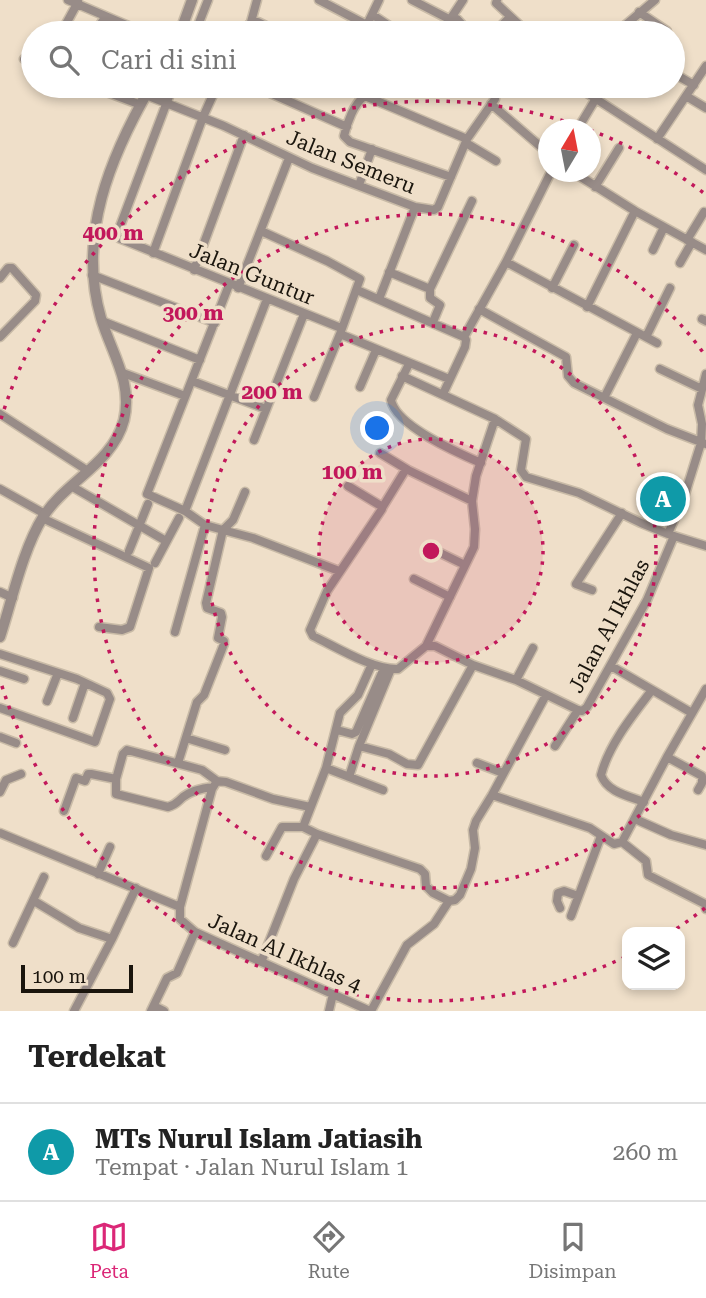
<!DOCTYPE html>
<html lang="id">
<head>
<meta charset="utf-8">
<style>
  body { margin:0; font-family:"Roboto Serif",serif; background:#f2f2f2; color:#222 }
  .controls { position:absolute; right:21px; bottom:21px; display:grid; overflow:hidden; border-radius:14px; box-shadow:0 4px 10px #0003 }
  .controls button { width:63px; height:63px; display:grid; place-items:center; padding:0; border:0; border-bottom:2px solid #e0e0e0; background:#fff; color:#222; font:35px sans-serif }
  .compass { position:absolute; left:538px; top:119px; width:63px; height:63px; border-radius:50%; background:#fff; box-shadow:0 4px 10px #0003; rotate:10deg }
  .scale { position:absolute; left:21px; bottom:18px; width:112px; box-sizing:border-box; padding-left:7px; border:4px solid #1a150d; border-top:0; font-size:19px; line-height:24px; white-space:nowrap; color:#1a150d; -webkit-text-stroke:5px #efdfc9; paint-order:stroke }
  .you { position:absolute; left:378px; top:429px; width:24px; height:24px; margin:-18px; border:5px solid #fff; border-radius:50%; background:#1a73e8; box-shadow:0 0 0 10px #1a73e833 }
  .badge { display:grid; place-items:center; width:46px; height:46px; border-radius:50%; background:#db2777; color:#fff; font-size:23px; font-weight:700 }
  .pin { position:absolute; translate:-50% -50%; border:4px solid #fff; box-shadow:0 2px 7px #0006 }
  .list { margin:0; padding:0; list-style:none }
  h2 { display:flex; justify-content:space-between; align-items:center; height:91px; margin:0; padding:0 28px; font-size:30px }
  h2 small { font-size:23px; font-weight:400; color:#767676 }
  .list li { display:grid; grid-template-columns:46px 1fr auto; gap:21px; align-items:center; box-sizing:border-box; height:98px; padding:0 28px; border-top:2px solid #e0e0e0 }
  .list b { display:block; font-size:26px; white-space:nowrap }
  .list p { margin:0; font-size:23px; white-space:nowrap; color:#767676 }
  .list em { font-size:23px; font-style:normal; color:#767676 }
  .icon { flex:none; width:38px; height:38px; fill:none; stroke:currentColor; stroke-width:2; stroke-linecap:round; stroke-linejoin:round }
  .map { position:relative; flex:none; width:706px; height:1011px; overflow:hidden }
  .search { position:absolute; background:#fff; box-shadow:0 4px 10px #0003; left:21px; right:21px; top:21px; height:77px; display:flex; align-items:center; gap:18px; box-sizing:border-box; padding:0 24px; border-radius:38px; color:#767676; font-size:26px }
  .sheet { height:189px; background:#fff }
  nav { display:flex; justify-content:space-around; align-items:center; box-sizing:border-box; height:98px; border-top:2px solid #e0e0e0; background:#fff; font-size:19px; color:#767676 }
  nav a { display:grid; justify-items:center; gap:4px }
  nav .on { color:#db2777 }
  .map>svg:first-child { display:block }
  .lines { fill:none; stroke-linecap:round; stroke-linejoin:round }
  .minor-casing { stroke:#c9bba7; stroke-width:11 }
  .tertiary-casing { stroke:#c9bba7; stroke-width:13 }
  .minor { stroke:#988c88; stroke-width:8 }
  .tertiary { stroke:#988c88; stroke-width:10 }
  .ring { fill:none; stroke:#c2185b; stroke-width:3.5; stroke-dasharray:3.5 7 }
  .labels { text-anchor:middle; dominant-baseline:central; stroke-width:7; stroke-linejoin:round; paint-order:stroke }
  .street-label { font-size:21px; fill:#1a150d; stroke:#efdfc9 }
  .centre { fill:#c2185b; stroke:#efdfc9; stroke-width:3.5 }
  .ring-label { font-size:21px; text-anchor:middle; font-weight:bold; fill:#c2185b; stroke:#efdfc9; stroke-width:7; stroke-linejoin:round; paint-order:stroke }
</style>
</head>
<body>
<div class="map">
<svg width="706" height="1011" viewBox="0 0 706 1011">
  <rect width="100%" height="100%" fill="#efdfc9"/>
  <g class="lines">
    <defs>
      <path id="minor" d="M68,0L138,30L141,33
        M319,0L367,25
        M412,0L447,18L457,19L470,33
        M497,0L496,3L528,33
        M639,12L667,31V33
        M373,15L400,33
        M451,18L463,0
        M251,22L257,0
        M61,33L78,2
        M95,33L105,17
        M195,33L208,0
        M242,33L251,22H258L280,33
        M363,33L379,0
        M494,33L510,17
        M616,33L655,0
        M24,59L33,63
        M673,73L694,85
        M91,86L141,105
        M173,86L116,237L341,328
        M254,86L347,127
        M576,86L706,170
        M146,95L224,126L312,168L415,207L434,210L438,207L467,139L495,99V95L487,86
        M686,96L706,108
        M491,104L548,153
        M577,130L595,100
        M657,139L706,66
        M466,143L496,161
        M573,172L635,211L706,250
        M451,177L350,142L344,136C347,123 354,103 365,96L467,139
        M359,185L372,149
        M595,187L619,148
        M261,231L327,261L360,279L340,334L314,397
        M687,240L704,212
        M653,250L664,227
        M153,253L203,117L217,86
        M506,262L657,343
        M680,263L692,242
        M194,270L244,135
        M389,272L430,289
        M92,275L215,323
        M0,278L8,268H12L36,295L35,301L0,337
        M229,285L147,494L185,511L205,525L223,530L233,520L245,492
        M238,288L289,158
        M552,288L574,245
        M357,290L464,337
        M379,299L415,207
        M587,307L635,211
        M479,309L566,357L568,376L574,383L667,429L706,444
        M702,319L706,321
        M102,321L200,360
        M433,322L440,305L430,298V289L472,201
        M340,334L449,379
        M464,337L506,262L551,172
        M646,337L670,288
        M409,364L391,400C396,426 458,453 481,463
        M660,369L702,389
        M123,373L185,396
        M402,376L495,419L526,439L521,470L526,477L579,493L641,523L668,534
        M192,381L266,409
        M360,387L376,350
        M443,394L465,347L466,340L464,337
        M605,396L637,333
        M0,414L88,471
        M254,440L304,314
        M380,453L408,470L472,501
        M71,486L166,541
        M348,486L381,506L382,509L327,591L310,630L313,636C336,647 373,670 398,669L426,646H435L473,665L516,680L578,710L582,711L587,707L647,600L674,536L668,534
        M0,489L45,514
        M382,508L406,469
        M185,511L267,299
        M42,518L149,568L130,627L122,630L99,627
        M668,534L685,494L701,443L702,424L698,405L706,374
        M674,536L706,546
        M428,547L465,565
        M129,551L148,504
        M155,563L179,518
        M414,579L450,597
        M592,590L576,584L622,513
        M0,592L13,598
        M175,632L205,525
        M426,646L474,547L475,529L472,501L476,476L495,419
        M0,654L77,679L107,693L110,699L95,742L0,708
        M372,664L358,695L340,713L326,768L303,827L317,834L420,869L425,874L426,886L433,893L449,901L455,900L460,895L471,869L475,848L473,830L476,821L492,795L546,695
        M611,666L692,713
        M0,671L24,679
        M516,680L533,648
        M47,701L58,673
        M73,718L85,683
        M337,730L352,734L356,732L384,668
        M0,737L16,743
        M186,738L225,750
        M359,746L391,669
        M555,746L578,710
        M667,757L702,776V783L698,790
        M178,763L197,702L204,695L224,644V641L218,638L222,617L221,613L207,608L206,603L223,530L253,538L339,571
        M477,763L503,773
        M326,768L383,790
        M349,777L359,746L389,754L407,764L418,765L473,665
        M116,779V794L168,807C176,805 177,802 183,797C191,791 203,788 213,787
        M0,792L6,780L21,774
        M492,795L590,828L614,844L622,842
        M644,802C628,796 607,792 601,775C609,744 633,715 652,690
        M310,807L273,799L226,782L217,781L212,789L180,907V919L195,932L370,1011
        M64,811L76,778L85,781L88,774H91L116,779L123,754L127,750L202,770L217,781
        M635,819L671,835L706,845
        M0,833L180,907
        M622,842L667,757L706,689
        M622,842L646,861L648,875L705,904L706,909
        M266,856L282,827H303
        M98,874L110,847
        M34,901L79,928L112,939
        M560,908L557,901L558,893L564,891L578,896
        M571,916L601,836
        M13,943L44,877
        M262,960L294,879L317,834
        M154,1006L164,1011
        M74,1011L112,939L136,888
        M151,1011L167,978L177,973L195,932
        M329,1011L333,994
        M371,1011L407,945L434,924L449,901"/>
      <path id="tertiary" d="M180,33L192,0
        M0,637C12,600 23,549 43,517C66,481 113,463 124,420C133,382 111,352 101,318C77,236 110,157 151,86"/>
    </defs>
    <!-- minor casing -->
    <use href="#minor" class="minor-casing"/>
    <!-- tertiary casing -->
    <use href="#tertiary" class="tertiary-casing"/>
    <!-- minor -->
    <use href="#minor" class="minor"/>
    <!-- tertiary -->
    <use href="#tertiary" class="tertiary"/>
  </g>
  <!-- distance rings -->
  <circle cx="431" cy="551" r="112" fill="#c2185b" fill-opacity=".12"/>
  <g class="ring">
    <circle cx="431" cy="551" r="112"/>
    <circle cx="431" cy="551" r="225"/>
    <path d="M705 747A337 337 0 1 1 705 355"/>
    <path d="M705 908A450 450 0 0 1 673 931M625 957A450 450 0 0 1 1 683M1 419A450 450 0 0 1 705 194"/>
  </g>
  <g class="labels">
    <!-- street labels -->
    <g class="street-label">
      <text transform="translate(351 162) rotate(22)">Jalan Semeru</text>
      <text transform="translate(252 274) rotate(22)">Jalan Guntur</text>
      <text transform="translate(609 626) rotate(-62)">Jalan Al Ikhlas</text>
      <text transform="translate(285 953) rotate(24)">Jalan Al Ikhlas 4</text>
    </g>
  </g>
  <circle cx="431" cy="551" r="10" class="centre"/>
  <g class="ring-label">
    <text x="113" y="240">400 m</text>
    <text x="193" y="320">300 m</text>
    <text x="272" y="399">200 m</text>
    <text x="352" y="479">100 m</text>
  </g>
</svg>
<div class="controls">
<button><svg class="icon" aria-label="layers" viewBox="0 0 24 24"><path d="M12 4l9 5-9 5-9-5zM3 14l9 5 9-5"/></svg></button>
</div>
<svg class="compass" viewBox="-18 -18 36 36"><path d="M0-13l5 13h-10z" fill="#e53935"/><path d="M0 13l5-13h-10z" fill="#767676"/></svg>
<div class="scale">100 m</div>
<div class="you"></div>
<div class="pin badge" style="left:663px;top:499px;background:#0f9aa8">A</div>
<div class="search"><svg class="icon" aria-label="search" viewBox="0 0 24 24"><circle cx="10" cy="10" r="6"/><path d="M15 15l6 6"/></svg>Cari di sini</div>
</div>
<section class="sheet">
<h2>Terdekat<small></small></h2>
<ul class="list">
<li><span class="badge" style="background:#0f9aa8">A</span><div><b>MTs Nurul Islam Jatiasih</b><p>Tempat · Jalan Nurul Islam 1</p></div><em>260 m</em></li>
</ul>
</section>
<nav>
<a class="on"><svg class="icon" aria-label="map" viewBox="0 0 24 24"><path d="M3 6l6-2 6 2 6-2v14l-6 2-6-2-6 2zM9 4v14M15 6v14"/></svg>Peta</a>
<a><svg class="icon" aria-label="directions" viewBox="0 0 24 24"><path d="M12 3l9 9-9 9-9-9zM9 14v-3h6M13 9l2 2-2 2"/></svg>Rute</a>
<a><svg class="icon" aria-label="saved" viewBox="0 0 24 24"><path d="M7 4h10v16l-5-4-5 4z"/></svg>Disimpan</a>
</nav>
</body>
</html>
